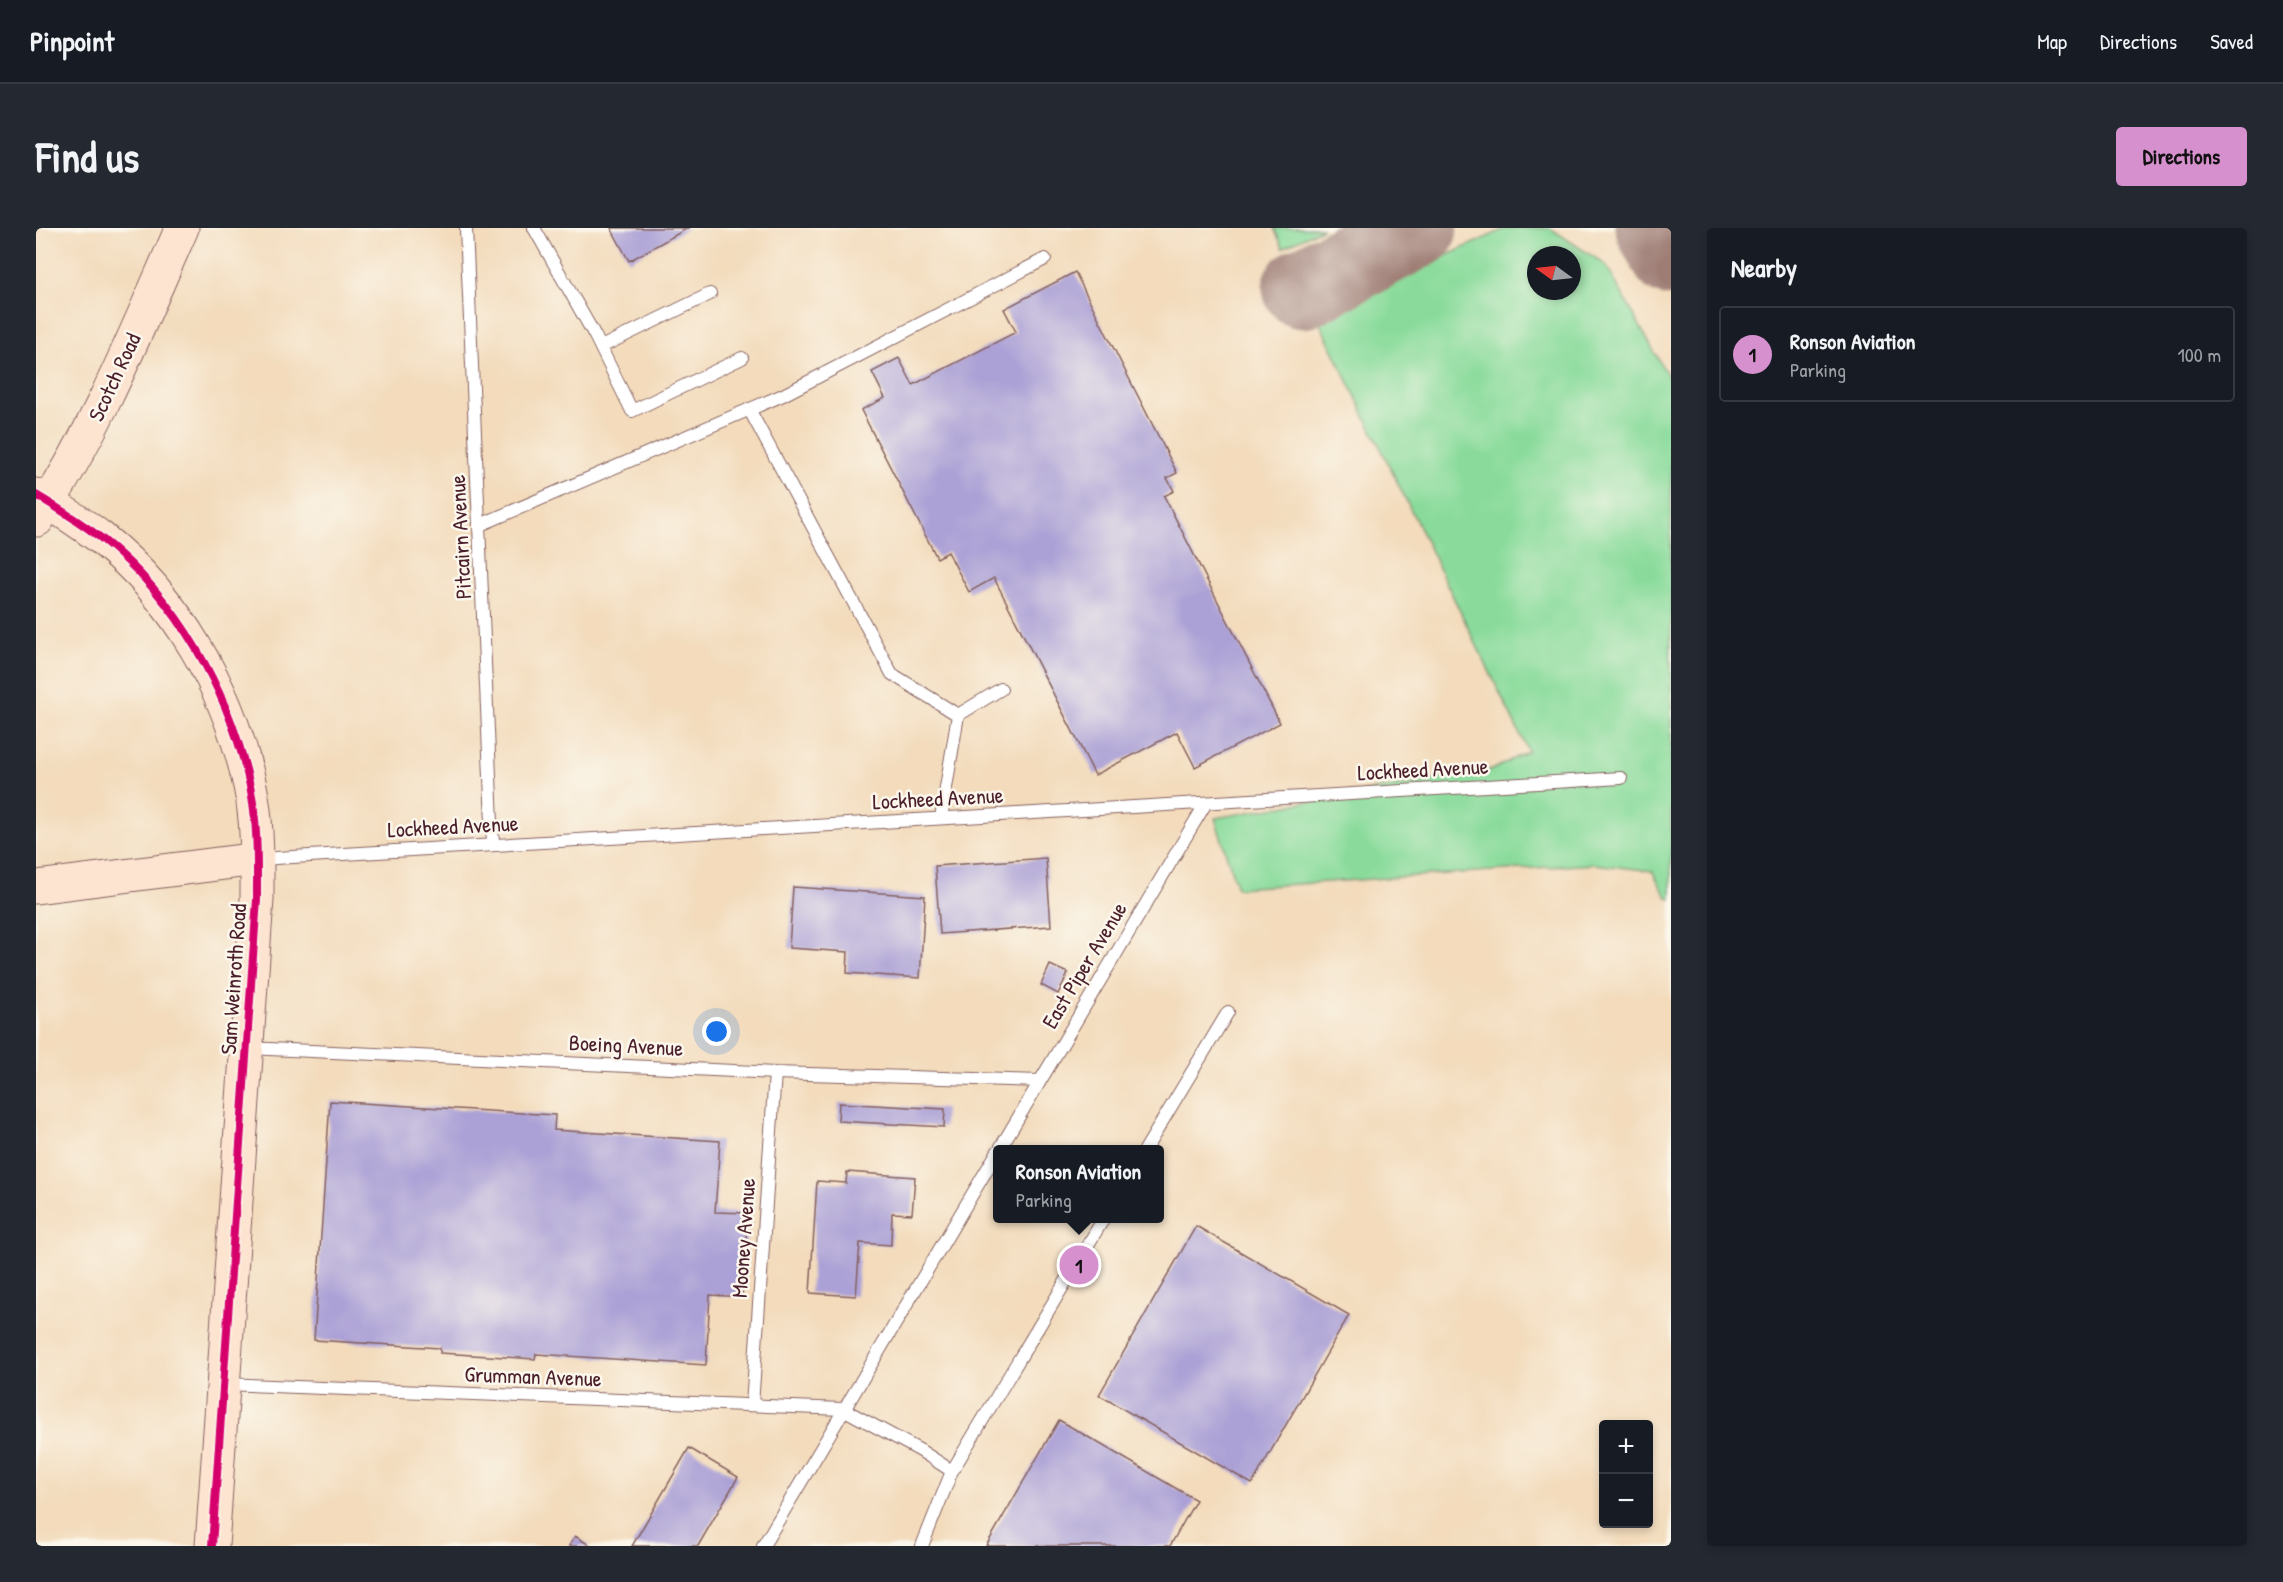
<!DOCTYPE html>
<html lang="en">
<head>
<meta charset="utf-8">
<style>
  body { margin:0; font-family:"Patrick Hand",sans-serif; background:#242831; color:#f1f3f6 }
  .controls { position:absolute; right:18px; bottom:18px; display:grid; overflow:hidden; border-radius:6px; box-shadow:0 3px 9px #0003 }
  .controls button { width:54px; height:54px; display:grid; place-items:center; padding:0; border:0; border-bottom:2px solid #363941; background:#171b24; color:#f1f3f6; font:30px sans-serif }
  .compass { position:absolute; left:1491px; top:18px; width:54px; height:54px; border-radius:50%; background:#171b24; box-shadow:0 3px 9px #0003; rotate:285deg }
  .you { position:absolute; left:681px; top:804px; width:21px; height:21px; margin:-15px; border:4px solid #fff; border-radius:50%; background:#1a73e8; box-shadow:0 0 0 9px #1a73e833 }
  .badge { display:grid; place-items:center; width:39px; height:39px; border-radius:50%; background:#d690ce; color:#111; font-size:20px; font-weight:700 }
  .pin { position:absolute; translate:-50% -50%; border:3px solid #fff; box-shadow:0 2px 6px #0006 }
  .popup { position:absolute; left:957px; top:917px; width:171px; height:78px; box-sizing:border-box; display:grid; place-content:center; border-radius:6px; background:#171b24; filter:drop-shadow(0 2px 4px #0005); font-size:20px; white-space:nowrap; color:#9ea1a6 }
  .popup b { font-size:22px; color:#f1f3f6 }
  .popup::after { content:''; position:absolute; left:50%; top:100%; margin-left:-12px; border:12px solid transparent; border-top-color:#171b24 }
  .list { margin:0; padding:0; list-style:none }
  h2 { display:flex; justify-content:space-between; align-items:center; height:78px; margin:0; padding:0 24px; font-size:26px }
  h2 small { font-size:20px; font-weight:400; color:#9ea1a6 }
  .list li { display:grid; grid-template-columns:39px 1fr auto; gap:18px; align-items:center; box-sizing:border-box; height:96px; margin:0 12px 12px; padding:0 12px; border:2px solid #363941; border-radius:6px }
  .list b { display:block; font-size:22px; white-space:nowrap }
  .list p { margin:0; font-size:20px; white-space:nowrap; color:#9ea1a6 }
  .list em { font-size:20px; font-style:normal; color:#9ea1a6 }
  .map { position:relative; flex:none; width:1635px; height:1318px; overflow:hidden; border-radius:6px }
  header { display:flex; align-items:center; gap:36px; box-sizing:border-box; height:84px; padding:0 30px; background:#171b24; border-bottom:2px solid #363941 }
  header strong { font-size:28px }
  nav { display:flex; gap:33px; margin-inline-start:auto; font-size:21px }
  .intro { display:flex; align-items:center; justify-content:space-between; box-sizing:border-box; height:144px; padding:0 36px }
  h1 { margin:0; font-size:42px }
  .button { padding:15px 27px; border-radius:6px; background:#d690ce; color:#111; font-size:21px; font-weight:700 }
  main { display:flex; gap:36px; padding:0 36px }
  aside { flex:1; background:#171b24; border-radius:6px; box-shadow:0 3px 9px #0003 }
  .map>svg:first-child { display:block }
  .green { fill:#8adb9b; stroke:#6a7d63; stroke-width:1.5; fill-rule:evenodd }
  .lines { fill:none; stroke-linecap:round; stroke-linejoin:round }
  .taxiway { stroke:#9e7d74; stroke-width:81 }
  .building { fill:#aca1d6 }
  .lane-casing { stroke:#85615e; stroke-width:14 }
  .secondary-casing { stroke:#85615e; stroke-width:35 }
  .lane { stroke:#fff; stroke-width:12 }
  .secondary { stroke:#fde4d1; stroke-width:33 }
  .cycleway-casing { stroke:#fbf7ec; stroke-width:11 }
  .cycleway { stroke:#d6006c; stroke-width:8 }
  .labels { text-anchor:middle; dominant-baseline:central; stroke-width:5; stroke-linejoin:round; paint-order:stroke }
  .street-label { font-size:22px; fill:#4a1f2b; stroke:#fbf7ec }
</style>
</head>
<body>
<header>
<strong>Pinpoint</strong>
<nav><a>Map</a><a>Directions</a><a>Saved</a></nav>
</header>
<div class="intro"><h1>Find us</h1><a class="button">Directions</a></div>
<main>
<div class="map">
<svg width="1635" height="1318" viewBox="0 0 1635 1318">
  <rect width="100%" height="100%" fill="#fbf7ec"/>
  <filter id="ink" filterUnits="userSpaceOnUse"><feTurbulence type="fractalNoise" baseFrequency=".0167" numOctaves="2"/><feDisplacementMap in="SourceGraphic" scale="12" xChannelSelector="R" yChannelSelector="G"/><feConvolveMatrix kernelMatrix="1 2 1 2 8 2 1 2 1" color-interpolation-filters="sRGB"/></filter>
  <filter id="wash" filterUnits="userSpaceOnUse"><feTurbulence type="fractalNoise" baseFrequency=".008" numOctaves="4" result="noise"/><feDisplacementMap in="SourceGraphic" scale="24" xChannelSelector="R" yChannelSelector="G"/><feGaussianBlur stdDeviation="1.35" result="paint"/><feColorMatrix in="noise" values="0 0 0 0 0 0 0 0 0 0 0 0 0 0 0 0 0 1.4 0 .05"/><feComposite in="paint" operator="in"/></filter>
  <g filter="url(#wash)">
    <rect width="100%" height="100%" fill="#f3dbbc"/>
    <!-- green -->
    <path class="green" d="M1238,0H1287L1247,20Z
      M1471,0H1514L1570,37L1635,154V671L1631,669L1616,643L1558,636L1201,660L1179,590L1458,541L1492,523L1280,87ZM1500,27H1536V63H1500Z"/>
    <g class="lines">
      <!-- taxiway -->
      <path class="taxiway" d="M1620,0L1635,28
        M1267,60L1381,0"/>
    </g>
    <g id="blocks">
      <!-- building -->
      <path class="building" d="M575,0H652L593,33Z
        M1039,44L1141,245L1131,250L1138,263L1128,268L1244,495L1159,539L1141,504L1059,547L958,350L933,364L912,324L901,330L825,182L849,170L836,144L863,130L877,157L980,104L968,81Z
        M1010,630L1015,698L904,706L899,638Z
        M757,659L889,668L884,750L811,745L812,724L753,720Z
        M1014,737L1032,745L1022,766L1005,757Z
        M294,873L519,887L518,902L684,913L679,984L712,985L706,1069L674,1067L670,1137L500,1126L499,1131L404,1125V1120L278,1112Z
        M803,875L909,881L908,899L802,893Z
        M811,944L879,949L876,986L856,985L855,1017L824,1015L820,1068L774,1065L781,953L810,955Z
        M1160,998L1313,1087L1216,1256L1063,1167Z
        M1023,1192L1160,1272L1134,1318H950Z
        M653,1220L702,1249L662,1318H596Z
        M539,1308L555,1318H533Z"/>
    </g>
  </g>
  <g filter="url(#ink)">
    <use href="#blocks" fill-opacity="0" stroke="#85615e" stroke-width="1.5"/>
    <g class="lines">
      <defs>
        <path id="lane" d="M430,0L457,617
          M498,0L558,106L596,183L706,130
          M565,119L674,66
          M713,181L856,446L922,487L905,590
          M444,297L747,167L1009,31
          M922,487L965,461
          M223,631L1585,550
          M212,820L739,845L1004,853
          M963,922L1170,575
          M1109,922L1192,784
          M187,1156L807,1181L885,1223L916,1243L886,1318
          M716,1177L739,845
          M916,1243L1068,990
          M727,1318L962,923"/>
        <path id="secondary" d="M0,267C22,280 44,294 65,310C142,371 193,463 214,558C222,595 221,634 221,671L176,1318
          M1,292C61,202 102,99 146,0
          M0,659L221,631"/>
      </defs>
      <!-- lane casing -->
      <use href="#lane" class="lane-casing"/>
      <!-- secondary casing -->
      <use href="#secondary" class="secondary-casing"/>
      <!-- lane -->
      <use href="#lane" class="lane"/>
      <!-- secondary -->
      <use href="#secondary" class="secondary"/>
      <defs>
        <path id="cycleway" d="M0,267C22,280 44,294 65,310C142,371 193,463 214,558C222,595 221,634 221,671L176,1318"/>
      </defs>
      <!-- cycleway casing -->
      <use href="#cycleway" class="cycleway-casing"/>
      <!-- cycleway -->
      <use href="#cycleway" class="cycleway"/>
    </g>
  </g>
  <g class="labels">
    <!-- street labels -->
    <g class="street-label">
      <text transform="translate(78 149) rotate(-65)">Scotch Road</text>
      <text transform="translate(424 309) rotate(-93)">Pitcairn Avenue</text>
      <text transform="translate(1387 541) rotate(-3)">Lockheed Avenue</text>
      <text transform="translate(902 570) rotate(-3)">Lockheed Avenue</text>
      <text transform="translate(417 598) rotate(-3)">Lockheed Avenue</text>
      <text transform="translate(1048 737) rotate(-59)">East Piper Avenue</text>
      <text transform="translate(197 751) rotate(-86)">Sam Weinroth Road</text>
      <text transform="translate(590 817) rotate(3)">Boeing Avenue</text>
      <text transform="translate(707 1010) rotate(-86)">Mooney Avenue</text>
      <text transform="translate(497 1148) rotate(2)">Grumman Avenue</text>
    </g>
  </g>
</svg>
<div class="controls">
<button>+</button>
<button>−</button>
</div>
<svg class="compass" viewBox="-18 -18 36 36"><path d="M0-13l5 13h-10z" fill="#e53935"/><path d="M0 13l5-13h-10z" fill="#9ea1a6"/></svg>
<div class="you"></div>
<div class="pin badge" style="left:1043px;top:1037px">1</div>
<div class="popup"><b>Ronson Aviation</b>Parking</div>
</div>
<aside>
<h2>Nearby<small></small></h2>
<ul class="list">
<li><span class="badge">1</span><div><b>Ronson Aviation</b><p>Parking</p></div><em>100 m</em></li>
</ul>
</aside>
</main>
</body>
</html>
